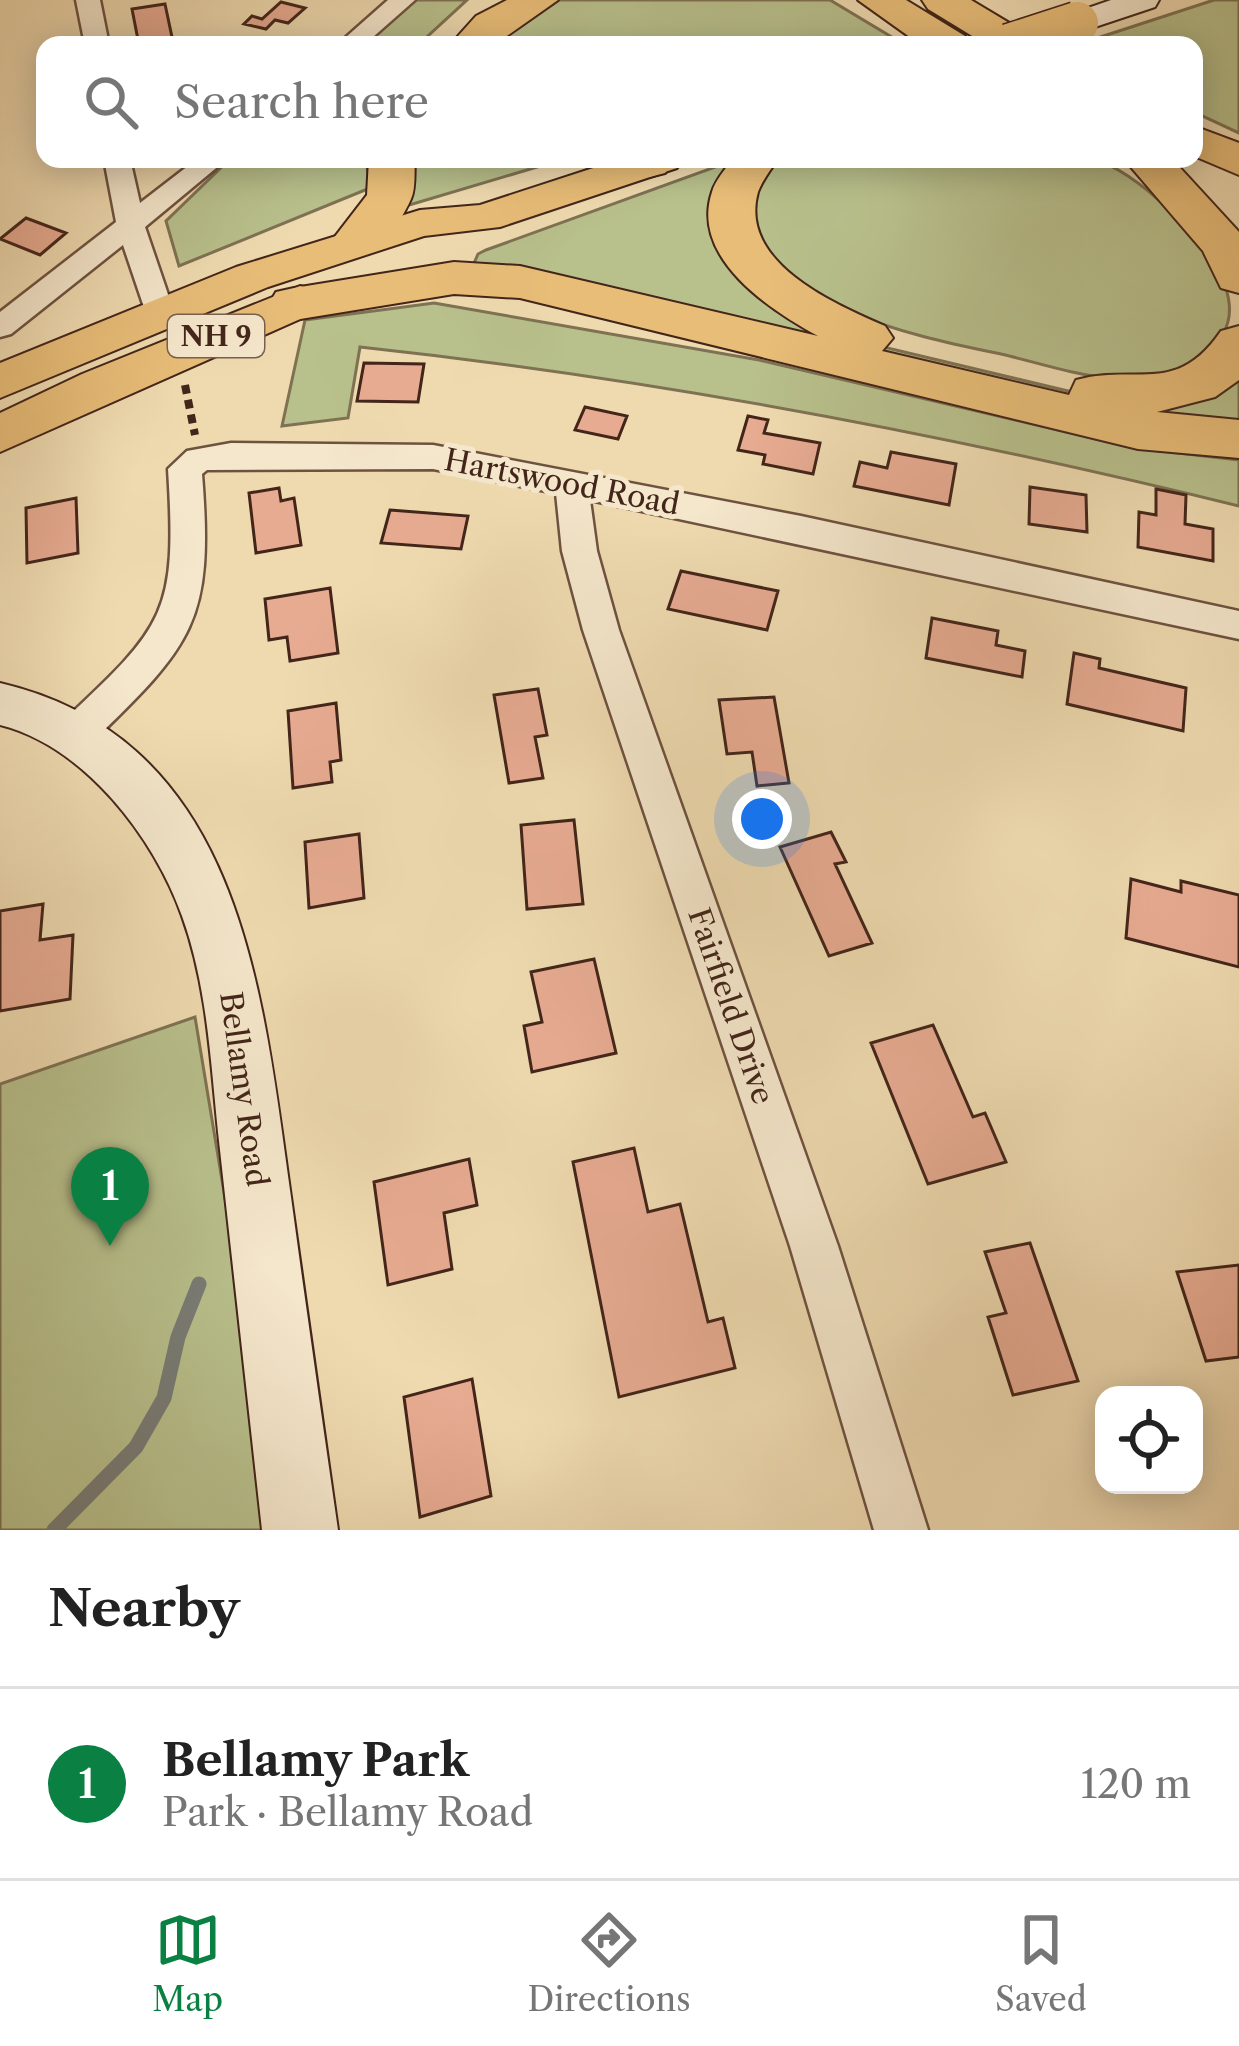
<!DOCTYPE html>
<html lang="en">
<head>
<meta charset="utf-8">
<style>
  body { margin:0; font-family:"Libre Caslon Text",serif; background:#f6f6f6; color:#222 }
  .controls { position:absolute; right:36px; bottom:36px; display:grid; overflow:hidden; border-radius:24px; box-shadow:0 6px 30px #0003 }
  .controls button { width:108px; height:108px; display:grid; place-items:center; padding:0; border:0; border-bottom:3px solid #e0e0e0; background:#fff; color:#222; font:60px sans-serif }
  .you { position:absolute; left:762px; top:819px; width:42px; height:42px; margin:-30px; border:9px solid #fff; border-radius:50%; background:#1a73e8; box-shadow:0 0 0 18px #1a73e833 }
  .badge { display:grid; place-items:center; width:78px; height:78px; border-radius:50%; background:#0b8043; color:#fff; font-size:39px; font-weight:700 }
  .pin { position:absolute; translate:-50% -99px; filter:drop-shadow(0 3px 6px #0008) }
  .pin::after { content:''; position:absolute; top:63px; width:42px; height:36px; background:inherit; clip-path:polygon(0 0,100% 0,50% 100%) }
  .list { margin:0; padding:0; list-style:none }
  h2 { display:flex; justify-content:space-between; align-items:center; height:156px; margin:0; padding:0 48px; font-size:51px }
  h2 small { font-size:39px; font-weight:400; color:#767676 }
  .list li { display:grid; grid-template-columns:78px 1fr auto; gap:36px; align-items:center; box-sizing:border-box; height:192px; padding:0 48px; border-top:3px solid #e0e0e0 }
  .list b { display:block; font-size:45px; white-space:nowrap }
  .list p { margin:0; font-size:39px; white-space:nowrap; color:#767676 }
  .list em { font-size:39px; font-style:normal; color:#767676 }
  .icon { flex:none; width:66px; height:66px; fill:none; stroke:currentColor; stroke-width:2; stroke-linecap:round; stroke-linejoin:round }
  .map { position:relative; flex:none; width:1239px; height:1530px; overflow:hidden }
  .search { position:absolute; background:#fff; box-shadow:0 6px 30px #0003; left:36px; right:36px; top:36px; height:132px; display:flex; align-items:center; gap:30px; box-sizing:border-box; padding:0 42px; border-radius:24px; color:#767676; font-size:45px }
  .sheet { height:348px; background:#fff }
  nav { display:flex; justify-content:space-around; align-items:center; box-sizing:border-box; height:168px; border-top:3px solid #e0e0e0; background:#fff; font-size:33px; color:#767676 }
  nav a { display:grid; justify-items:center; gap:6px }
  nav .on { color:#0b8043 }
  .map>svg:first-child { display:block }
  .green { fill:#b8c08c; stroke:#7e7253; stroke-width:3 }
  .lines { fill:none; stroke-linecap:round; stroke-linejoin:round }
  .stream { stroke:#797d77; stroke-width:15 }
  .building { fill:#e7ab92; stroke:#43251a; stroke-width:3 }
  .street-casing { stroke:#6e5240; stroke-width:5 }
  .secondary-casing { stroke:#43251a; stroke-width:4 }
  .primary-casing { stroke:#43251a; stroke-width:4 }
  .highway-casing { stroke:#43251a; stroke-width:4 }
  .path { stroke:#43251a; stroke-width:8; stroke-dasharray:9 6; stroke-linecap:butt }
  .street { fill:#f5e7cc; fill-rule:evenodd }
  .secondary { fill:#f5e7cc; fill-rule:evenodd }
  .primary { fill:#e8bd78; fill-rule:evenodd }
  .highway { fill:#e8bd78; fill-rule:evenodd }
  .primary-bridge-casing { stroke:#43251a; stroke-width:45; stroke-linecap:butt }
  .primary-bridge { stroke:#e8bd78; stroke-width:42 }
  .labels { text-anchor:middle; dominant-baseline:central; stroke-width:10; stroke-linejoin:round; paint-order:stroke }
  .shield { fill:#f5e7cc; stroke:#785f4f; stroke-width:3 }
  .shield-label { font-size:27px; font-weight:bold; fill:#43251a }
  .street-label { font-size:30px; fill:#43251a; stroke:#f5e7cc }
</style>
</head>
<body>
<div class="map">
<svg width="1239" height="1530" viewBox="0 0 1239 1530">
  <rect width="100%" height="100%" fill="#efdab0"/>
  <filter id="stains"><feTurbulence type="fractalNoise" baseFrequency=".00167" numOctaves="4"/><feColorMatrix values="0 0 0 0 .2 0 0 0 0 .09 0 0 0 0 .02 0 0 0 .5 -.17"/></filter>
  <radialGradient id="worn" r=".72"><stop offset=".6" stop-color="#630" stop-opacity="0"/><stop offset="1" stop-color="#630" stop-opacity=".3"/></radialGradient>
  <!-- green -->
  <path class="green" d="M415,0H467L418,45H360Z
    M551,0H830L905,45H483Z
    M1214,0H1239V133L1194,112V45H1076Z
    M230,159H366L370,188L179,266L166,221Z
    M403,159H538L537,167L406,206Z
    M737,159L727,216L858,341L1089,396L1239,371V424L1170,420L472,268L478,254L486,250Z
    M771,159C844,159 917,159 990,159C1022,159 1058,154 1090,159C1135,166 1210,244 1225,286C1239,325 1219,347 1187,365C1133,397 1058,367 1001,354C934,340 745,305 754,208C756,187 757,176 771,159Z
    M434,303L759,360L1134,448L1239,460V506C950,435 657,379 360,347L348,418L282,426L305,320Z
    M195,1017L263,1428L265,1530H0V1084Z"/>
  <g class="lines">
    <!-- stream -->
    <path class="stream" d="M54,1530L136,1447L164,1398L178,1337L199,1284"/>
  </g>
  <!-- building -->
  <path class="building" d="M281,2L305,8L288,23L275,20L266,29L244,24L252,16L262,19Z
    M165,4L173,42L139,45L132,9Z
    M26,218L66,233L40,255L0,239Z
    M364,363L424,364L418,402L357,401Z
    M585,407L627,416L618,439L575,430Z
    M748,416L768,420L764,433L820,443L813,474L763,464L765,455L738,450Z
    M891,452L956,464L949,505L854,486L860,462L887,468Z
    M1030,487L1086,495L1087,532L1029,524Z
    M279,488L281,501L294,498L301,545L256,553L249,493Z
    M1156,489L1186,495L1185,524L1213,529V561L1138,547L1139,512L1156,515Z
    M76,498L78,553L27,563L26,508Z
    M390,510L468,516L461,549L381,543Z
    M681,571L778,591L767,630L668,609Z
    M330,588L338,653L290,661L287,637L269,640L265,599Z
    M932,618L998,631L996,645L1025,651L1022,677L926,658Z
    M1074,653L1100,659L1099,668L1186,688L1183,731L1067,704Z
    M538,689L547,735L535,737L543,778L509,783L494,695Z
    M774,697L789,783L757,786L752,752L727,754L719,700Z
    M336,703L341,760L330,762L332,782L293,788L288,711Z
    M574,820L583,904L527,909L521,825Z
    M831,832L846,862L835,864L872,943L829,956L780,847Z
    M359,834L364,898L309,908L305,842Z
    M1131,879L1181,892V881L1239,895V967L1126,938Z
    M43,904L40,940L73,935L70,999L0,1011V911Z
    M594,959L616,1053L532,1072L524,1026L542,1022L531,972Z
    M933,1025L973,1117L985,1113L1006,1162L928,1184L871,1043Z
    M634,1148L648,1212L680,1204L708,1322L723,1318L735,1368L619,1397L573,1162Z
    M469,1159L477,1205L444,1213L452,1269L388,1285L374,1182Z
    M1030,1243L1078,1381L1013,1395L988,1317L1006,1313L985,1252Z
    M1239,1265V1357L1206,1361L1177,1272Z
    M472,1379L491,1496L420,1517L404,1397Z"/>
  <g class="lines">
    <defs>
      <path id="street" d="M76,0H100L109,45H85Z
        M388,0H415L364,45H337Z
        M104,159H130L140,203L197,159H227L145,227L174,312L159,322L148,319L123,245L11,334L0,337V312L116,222Z
        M231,443L433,445L801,516L1239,611V639L590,500L597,551L619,630L838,1246L928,1530H874L790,1246L583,630L562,551L556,493L433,469L207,470L202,474C214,623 193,644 89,745L75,750L61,745L56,734L61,723C166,625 177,614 168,469L187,451Z"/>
      <path id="secondary" d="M1111,0H1159L1155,7L1077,33L1060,23L1065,16Z
        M0,683C243,740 262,993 291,1197C306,1308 322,1419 338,1530H262C248,1403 234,1276 220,1150C211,1073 209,990 182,916C154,837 84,746 0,725Z"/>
      <path id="primary" d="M621,159H683L677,168L500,227L424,236L268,287L0,398V363L236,267L420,210L480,205Z
        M300,286L316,290L323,301L316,312L0,452V413L82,374Z"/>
      <path id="highway" d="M507,0H558L494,45H450L476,16Z
        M858,0H906L965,36L971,45H921Z
        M922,0H971L1031,36L1037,45H987L928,9Z
        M1194,126L1239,143V175L1194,156Z
        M369,159H415C414,172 416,188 411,199C397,230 372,263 337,254L330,243L367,195Z
        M594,159H669L672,163L665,173L649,177L601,169Z
        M732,159H778C771,169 762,181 758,192C738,263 835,304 885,326L893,338L882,351L1069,395L1076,380C1137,363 1176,397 1221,331L1239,326V380L1215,397L1157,412L1239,420V458L1138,449L520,298L454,294L294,320L276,316L269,304L276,292L294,288L454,262L520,266L818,336C770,310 690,258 712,192C715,180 726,169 732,159Z
        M1124,159H1172L1239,232V293L1221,288L1203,251Z"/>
    </defs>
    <!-- street casing -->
    <use href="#street" class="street-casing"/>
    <!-- secondary casing -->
    <use href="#secondary" class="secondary-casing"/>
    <!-- primary casing -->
    <use href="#primary" class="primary-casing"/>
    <!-- highway casing -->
    <use href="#highway" class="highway-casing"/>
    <!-- path -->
    <path class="path" d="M185,385L195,435"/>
    <!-- street -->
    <use href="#street" class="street"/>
    <!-- secondary -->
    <use href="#secondary" class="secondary"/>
    <!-- primary -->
    <use href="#primary" class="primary"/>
    <!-- highway -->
    <use href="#highway" class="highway"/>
    <defs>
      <path id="primary-bridge" d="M1009,45L1077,23"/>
    </defs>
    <!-- primary-bridge casing -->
    <use href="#primary-bridge" class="primary-bridge-casing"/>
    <!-- primary-bridge -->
    <use href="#primary-bridge" class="primary-bridge"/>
  </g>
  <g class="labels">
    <!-- shield labels -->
    <rect class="shield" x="168" y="315" width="96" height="42" rx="9"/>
    <g class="shield-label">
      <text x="216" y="336">NH 9</text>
    </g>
    <!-- street labels -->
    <g class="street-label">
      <text transform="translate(562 482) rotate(11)">Hartswood Road</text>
      <text transform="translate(731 1006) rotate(71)">Fairfield Drive</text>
      <text transform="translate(244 1089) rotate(82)">Bellamy Road</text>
    </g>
  </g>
  <rect width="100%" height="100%" filter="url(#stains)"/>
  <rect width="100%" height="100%" fill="url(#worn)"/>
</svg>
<div class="controls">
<button><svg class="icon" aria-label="locate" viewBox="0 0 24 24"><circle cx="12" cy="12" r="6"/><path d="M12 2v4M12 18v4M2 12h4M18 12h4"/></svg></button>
</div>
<div class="you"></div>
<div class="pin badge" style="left:110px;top:1246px">1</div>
<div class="search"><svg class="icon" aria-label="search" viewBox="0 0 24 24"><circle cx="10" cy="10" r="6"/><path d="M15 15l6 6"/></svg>Search here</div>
</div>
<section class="sheet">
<h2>Nearby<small></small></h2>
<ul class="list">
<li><span class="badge">1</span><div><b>Bellamy Park</b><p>Park · Bellamy Road</p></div><em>120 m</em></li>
</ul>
</section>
<nav>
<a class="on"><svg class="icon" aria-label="map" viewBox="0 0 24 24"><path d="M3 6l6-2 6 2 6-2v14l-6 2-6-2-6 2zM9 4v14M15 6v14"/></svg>Map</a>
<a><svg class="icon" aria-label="directions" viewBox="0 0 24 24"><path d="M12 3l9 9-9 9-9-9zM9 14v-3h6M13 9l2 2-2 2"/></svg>Directions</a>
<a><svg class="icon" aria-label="saved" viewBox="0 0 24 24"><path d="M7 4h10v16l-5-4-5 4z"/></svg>Saved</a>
</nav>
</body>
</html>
